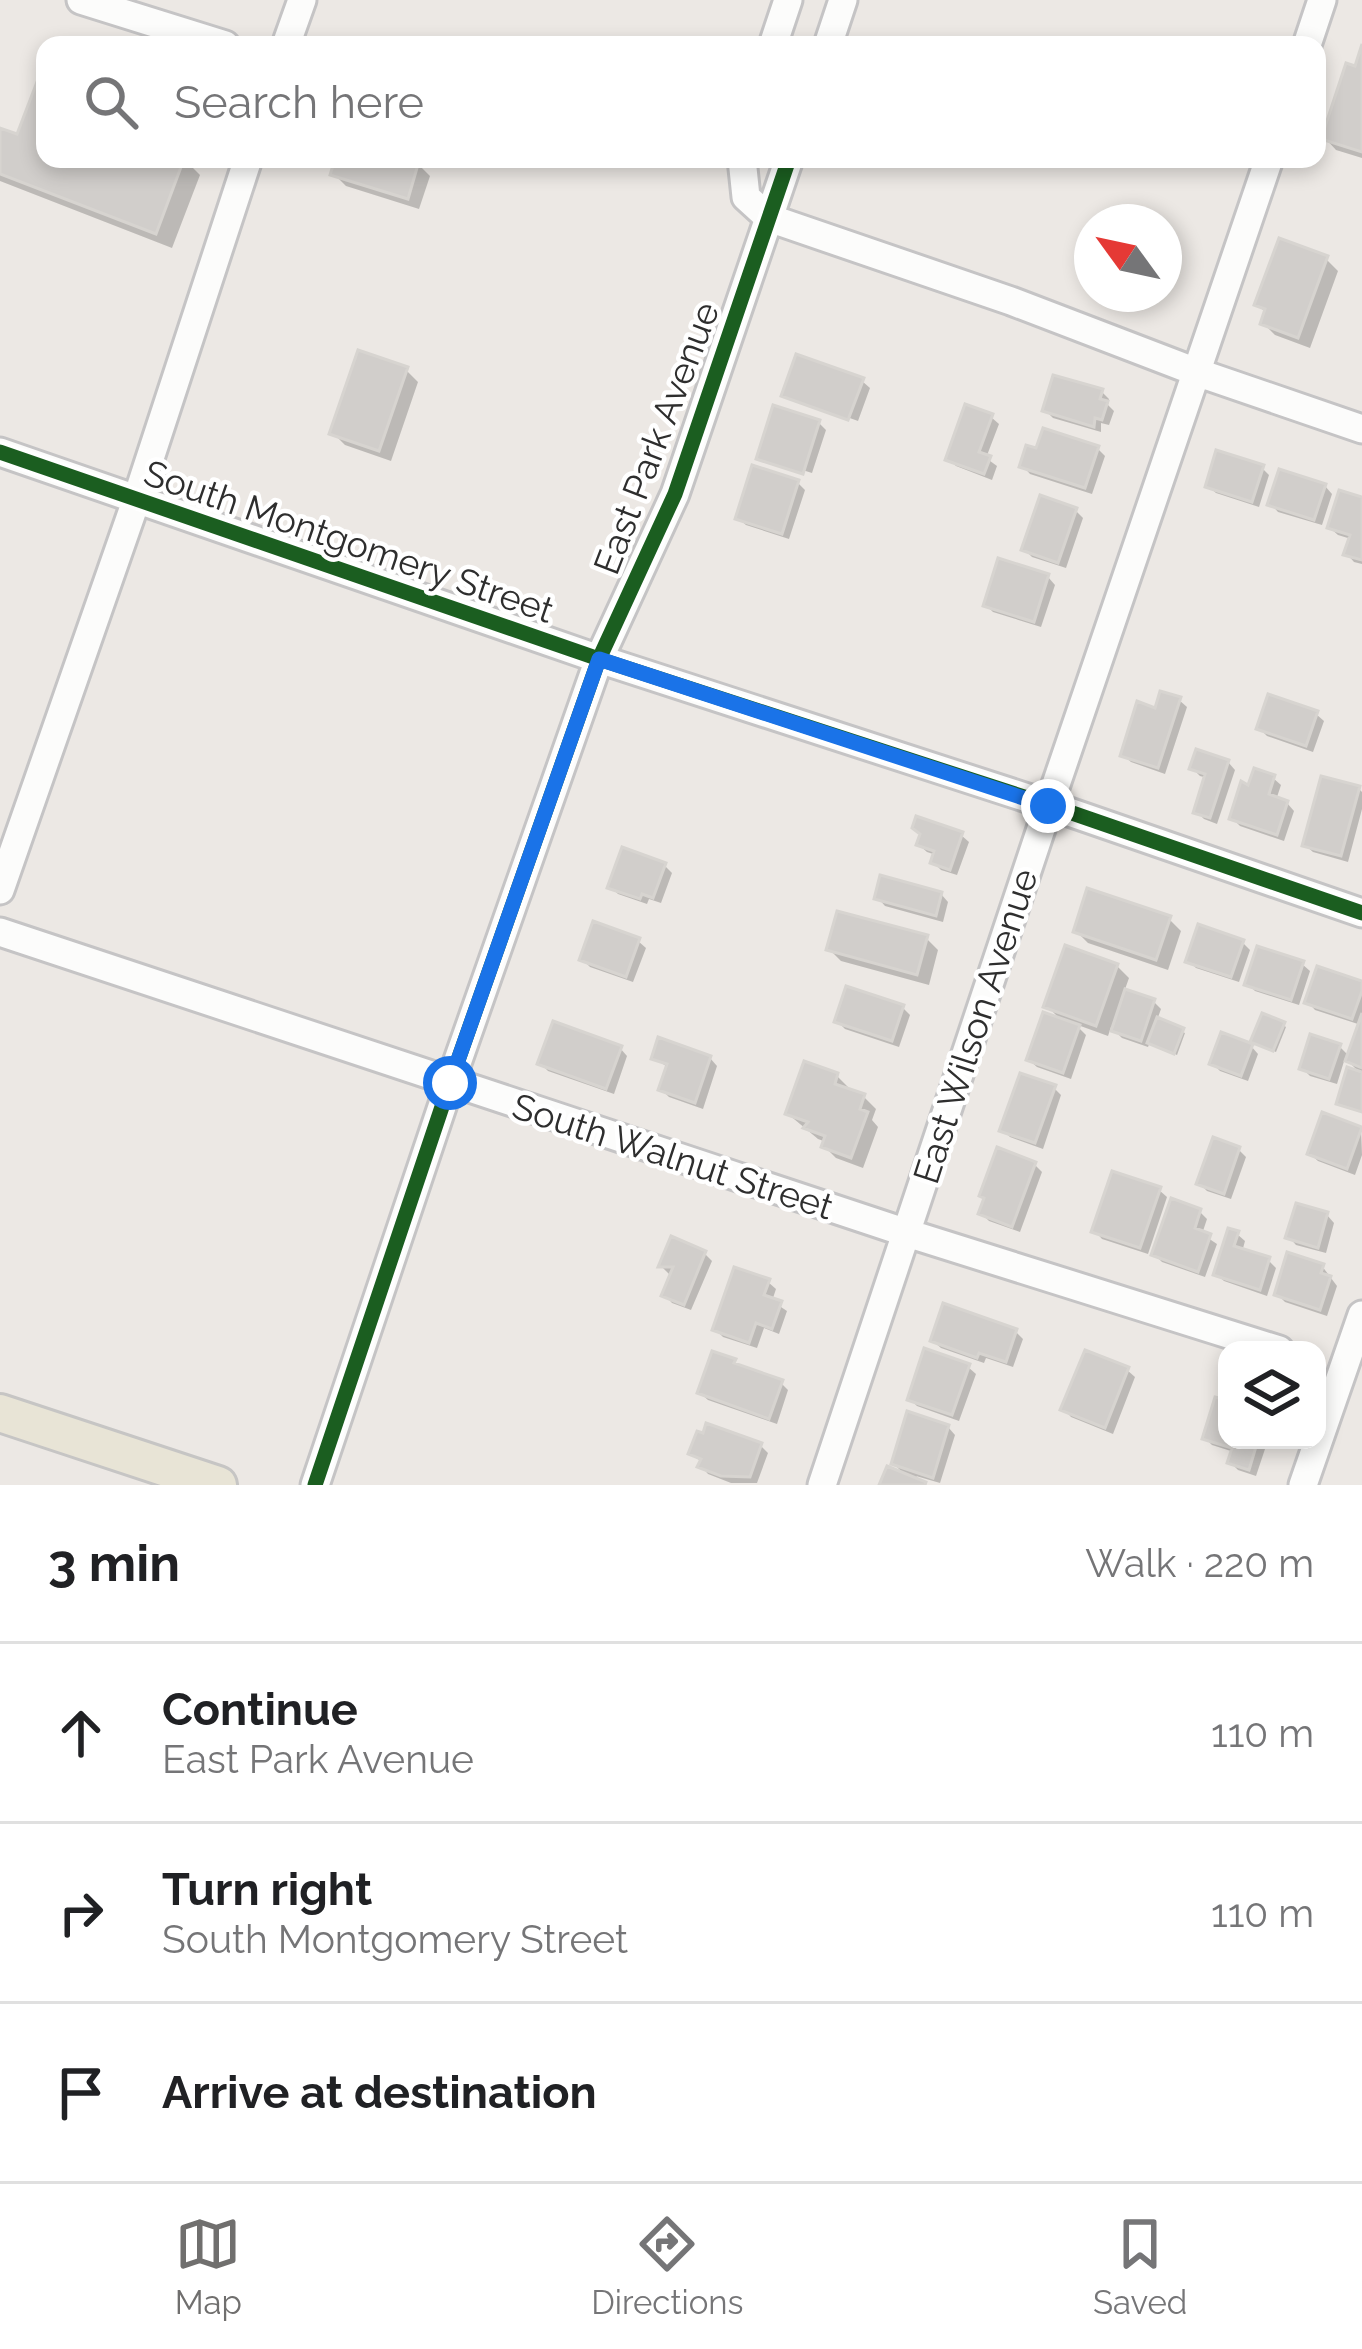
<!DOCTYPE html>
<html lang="en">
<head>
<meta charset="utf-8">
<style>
  body { margin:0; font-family:Raleway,sans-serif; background:#f2f2f2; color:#202124 }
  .controls { position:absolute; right:36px; bottom:36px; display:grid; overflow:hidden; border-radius:24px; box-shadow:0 6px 18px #0003 }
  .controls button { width:108px; height:108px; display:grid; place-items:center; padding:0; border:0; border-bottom:3px solid #e0e0e0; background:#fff; color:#202124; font:60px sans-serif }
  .compass { position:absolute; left:1074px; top:204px; width:108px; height:108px; border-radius:50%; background:#fff; box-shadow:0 6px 18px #0003; rotate:303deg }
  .stop { position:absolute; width:36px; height:36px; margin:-27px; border:9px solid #1a73e8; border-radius:50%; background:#fff }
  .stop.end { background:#1a73e8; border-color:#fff; box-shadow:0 3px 12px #0008 }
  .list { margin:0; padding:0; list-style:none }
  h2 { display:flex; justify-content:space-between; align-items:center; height:156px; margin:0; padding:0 48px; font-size:51px }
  h2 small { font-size:39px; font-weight:400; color:#757577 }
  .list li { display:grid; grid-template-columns:78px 1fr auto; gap:36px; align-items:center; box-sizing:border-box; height:180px; padding:0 48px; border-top:3px solid #e0e0e0 }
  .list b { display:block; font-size:45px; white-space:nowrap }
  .list p { margin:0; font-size:39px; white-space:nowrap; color:#757577 }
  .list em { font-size:39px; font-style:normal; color:#757577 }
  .icon { flex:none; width:66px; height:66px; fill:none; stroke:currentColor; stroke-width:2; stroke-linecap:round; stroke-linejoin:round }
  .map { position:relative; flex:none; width:1362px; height:1485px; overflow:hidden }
  .search { position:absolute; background:#fff; box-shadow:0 6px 18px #0003; left:36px; right:36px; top:36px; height:132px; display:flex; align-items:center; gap:30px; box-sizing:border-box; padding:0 42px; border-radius:24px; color:#757577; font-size:45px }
  .sheet { height:696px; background:#fff }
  nav { display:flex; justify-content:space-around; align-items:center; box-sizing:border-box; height:168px; border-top:3px solid #e0e0e0; background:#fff; font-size:33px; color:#757577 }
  nav a { display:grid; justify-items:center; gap:6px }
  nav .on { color:#706f6e }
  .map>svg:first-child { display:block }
  .shadow { fill:#0003 }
  .building { fill:#d1cecb; stroke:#d7d4d0; stroke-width:3 }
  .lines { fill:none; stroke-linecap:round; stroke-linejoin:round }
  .minor-casing { stroke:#c5c4c5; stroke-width:33 }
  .major-casing { stroke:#c6c5c4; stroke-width:42 }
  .minor { stroke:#fcfcfb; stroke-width:27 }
  .major { stroke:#e8e4d6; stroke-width:36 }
  .cycleway-casing { stroke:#fff; stroke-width:22 }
  .cycleway { stroke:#1b5e20; stroke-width:15 }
  .route { stroke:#1a73e8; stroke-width:15 }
  .labels { text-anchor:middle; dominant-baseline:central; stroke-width:9; stroke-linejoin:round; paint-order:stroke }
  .street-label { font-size:36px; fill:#2e2e2e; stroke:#fff }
</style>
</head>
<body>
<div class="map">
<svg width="1362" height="1485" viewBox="0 0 1362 1485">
  <rect width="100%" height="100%" fill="#ece8e4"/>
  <!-- shadow -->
  <path class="shadow" d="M1362,54V158L1336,150L1325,138Z
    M45,69V159H184L200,175L172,248L0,181V131L18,138Z
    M339,159H407L418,164L430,176L419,209L346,186L334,174Z
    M1326,259L1338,271L1310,348L1275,335L1263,323L1267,314L1257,304Z
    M406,370L418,382L391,461L345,445L333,433Z
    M862,381L870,388L858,421L789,396V400L784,395Z
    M1102,392L1109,399L1108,405L1114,411L1109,425L1101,423V432L1053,418L1045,410Z
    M991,417L999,424L986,458L997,466L992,480L956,466L949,459Z
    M819,423L826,430L812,473L764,458V463L759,458Z
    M1097,448L1105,456L1092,494L1030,474L1023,466Z
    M1262,468L1269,475L1259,507L1216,493L1208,486Z
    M798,483L805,490L789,539L746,525L738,518Z
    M1325,486L1332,494L1322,525L1278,512L1271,504Z
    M1362,500V564L1354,562L1347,554L1351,539L1338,535L1330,528Z
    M1075,510L1083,518L1066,568L1032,557L1024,549Z
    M1048,577L1055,585L1041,627L993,612L986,605Z
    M1179,700L1187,707L1165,774L1131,762L1123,755L1157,711Z
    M1316,714L1324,721L1313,752L1267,736L1259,728Z
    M1228,762L1235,770L1217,824L1204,819L1197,812L1207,778L1200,776L1193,769Z
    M1273,778L1281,785L1276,800L1287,803L1294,811L1284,841L1240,826L1232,818L1250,790Z
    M1358,788L1362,792V809L1348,862L1313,852L1305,845Z
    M961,835L969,842L957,875L941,870L933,862L936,855L927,852L919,845Z
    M664,865L672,873L661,903L649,899L647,904L618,894L611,887Z
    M941,894L948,902L943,922L885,906L878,898Z
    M1169,919L1181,931L1168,970L1088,943L1076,931Z
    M926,938L938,950L929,985L841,961L829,949Z
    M638,941L646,948L633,982L590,967L582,959Z
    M1242,942L1250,950L1239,982L1196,968L1189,961Z
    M1302,964L1310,971L1299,1005L1255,991L1248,984Z
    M1117,966L1129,978L1124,992L1153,1001L1161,1009L1157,1020L1185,1033L1177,1055L1150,1042L1148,1047L1122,1038L1111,1027L1108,1036L1075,1024L1086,1035L1071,1079L1037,1067L1029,1060L1062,1021L1047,1006Z
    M1362,984V1075L1345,1058L1337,1084L1310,1076L1302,1068L1339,1046L1350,1057L1361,1025L1315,1010L1308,1002Z
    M902,1007L910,1015L899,1047L845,1029L837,1021Z
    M1283,1025L1286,1027L1276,1052L1257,1044Z
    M1251,1046L1258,1054L1248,1081L1220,1071L1213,1064Z
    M620,1048L627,1056L614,1094L548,1071L540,1063Z
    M654,1058H710L717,1066L703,1109L669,1097L662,1090L669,1068Z
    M837,1076L849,1088L847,1091L864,1097L876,1109L872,1120L878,1127L863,1168L836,1158L824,1146L826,1142L818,1139L788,1114Z
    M1054,1088L1061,1095L1043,1149L1010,1137L1003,1130Z
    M1361,1129L1362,1155L1355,1175L1318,1161L1310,1154Z
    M1239,1150L1246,1157L1231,1199L1207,1191L1200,1184Z
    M1034,1164L1042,1172L1020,1232L989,1221L981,1213Z
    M1159,1190L1167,1197L1148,1254L1102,1239L1095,1231Z
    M1200,1212L1207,1219L1202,1234L1217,1244L1205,1277L1162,1262L1154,1254Z
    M1327,1215L1334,1223L1326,1253L1296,1245L1289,1237Z
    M1237,1234L1245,1241L1242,1252L1268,1260L1276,1268L1267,1296L1224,1281L1216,1274Z
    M704,1253L712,1261L691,1310L672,1303L665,1295L674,1274H669L662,1267Z
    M1322,1266L1337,1286L1327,1316L1285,1302L1277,1294Z
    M768,1282L776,1289L772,1301L787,1311L779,1334L764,1328L757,1348L723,1337L715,1329Z
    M1016,1332L1023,1339L1013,1367L986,1358L984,1363L941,1348L933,1341Z
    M734,1362L741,1369L781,1383L788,1390L777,1424L708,1400L700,1393Z
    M968,1367L976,1374L959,1421L917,1406L910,1399Z
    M1127,1370L1135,1377L1113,1434L1071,1417L1064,1409Z
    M1227,1404V1440H1268L1256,1476L1238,1470L1230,1462L1234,1452L1212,1445L1205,1438Z
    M948,1427L955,1435L940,1483L916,1476L926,1485H882L908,1478L894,1464Z
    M761,1446L768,1453L757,1483H731L708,1474L701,1466L702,1462L691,1454Z"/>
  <!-- building -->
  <path class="building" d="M1362,44V152L1321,139L1346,63L1355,66Z
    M45,61V159H184L156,234L0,174V128L17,134Z
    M335,159H413L419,161L408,199L330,175Z
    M1279,238L1328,256L1298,338L1260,324L1265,309L1254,305Z
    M358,350L408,367L379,451L329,434Z
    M796,354L864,378L848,420L781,396Z
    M1053,375L1103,389L1100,399L1108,401L1102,420L1095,418L1094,427L1042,411Z
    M965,404L993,414L979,452L991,456L984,474L945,460Z
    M773,405L820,420L803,474L756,459Z
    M1043,428L1099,446L1085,488L1019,467L1026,445L1036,448Z
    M1216,450L1264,465L1252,502L1205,487Z
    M752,465L799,480L782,534L735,519Z
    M1279,469L1326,484L1314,520L1267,505Z
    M1339,490L1362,497V560L1343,555L1350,535L1327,528Z
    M1040,495L1077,508L1058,563L1021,550Z
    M998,558L1049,574L1034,622L983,606Z
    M1160,691L1181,697L1158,768L1120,756L1137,701L1155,708Z
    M1268,694L1318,711L1306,746L1256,729Z
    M1196,749L1229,760L1210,818L1193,813L1205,774L1189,769Z
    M1254,768L1275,775L1269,794L1288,801L1277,835L1229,819L1241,781L1248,785Z
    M1321,776L1360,786L1341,856L1302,846Z
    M916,816L963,832L950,870L930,863L934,851L916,845L920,834L912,828Z
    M622,847L666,863L653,898L642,894L640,899L607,888Z
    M880,875L942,892L936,916L874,899Z
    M1087,888L1171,916L1156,960L1073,932Z
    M837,911L928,935L917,975L826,950Z
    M593,921L640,938L626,977L579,960Z
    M1198,924L1244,940L1231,977L1185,962Z
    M1065,945L1118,964L1096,1026L1043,1007Z
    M1257,946L1304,961L1291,1000L1244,985Z
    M1317,966L1362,981V991L1352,1019L1304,1003Z
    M846,986L904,1005L892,1041L834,1022Z
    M1125,989L1155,999L1141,1041L1111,1031Z
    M1043,1012L1080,1025L1063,1073L1026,1060Z
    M1262,1013L1285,1022L1273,1051L1250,1042Z
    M1362,1013V1068L1345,1061Z
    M1157,1017L1184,1028L1174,1054L1147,1043Z
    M553,1021L622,1046L606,1089L537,1064Z
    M1221,1032L1253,1044L1241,1076L1209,1064Z
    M1310,1034L1341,1044L1329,1079L1299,1069Z
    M658,1037L711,1056L695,1103L658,1090L667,1064L651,1059Z
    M804,1061L838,1073L835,1084L865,1094L860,1109L868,1112L851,1158L821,1147L825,1136L803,1128L808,1122L785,1114Z
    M1347,1067L1362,1072V1112L1336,1104Z
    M1020,1073L1056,1085L1035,1143L999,1131Z
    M1322,1112L1362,1127L1347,1169L1307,1154Z
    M1213,1137L1240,1147L1224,1194L1196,1184Z
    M997,1147L1036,1162L1012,1227L978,1214L984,1198L979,1196Z
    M1112,1171L1161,1187L1140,1248L1091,1232Z
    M1171,1198L1201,1209L1195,1228L1211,1234L1198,1272L1151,1255Z
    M1296,1203L1328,1212L1318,1248L1285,1238Z
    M1228,1228L1239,1231L1234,1246L1270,1257L1260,1290L1213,1275Z
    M671,1236L706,1251L684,1305L661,1296L673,1267H658Z
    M1287,1252L1324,1264L1321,1273L1331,1276L1320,1310L1274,1295Z
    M734,1267L770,1279L764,1295L782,1301L772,1329L756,1323L749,1343L712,1330Z
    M943,1303L1017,1329L1006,1362L979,1353L977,1358L930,1341Z
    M924,1348L970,1364L952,1415L907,1400Z
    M1085,1350L1129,1367L1105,1428L1060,1410Z
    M712,1351L736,1359L734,1363L783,1380L769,1419L697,1393Z
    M1215,1397L1227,1400V1440H1258L1249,1470L1227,1463L1232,1448L1202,1439Z
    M907,1411L949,1425L933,1478L891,1464Z
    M706,1423L762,1443L750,1477L721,1476L697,1467L701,1459L688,1454L697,1431L703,1433Z
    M887,1466L926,1482L925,1485H879Z"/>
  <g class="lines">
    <defs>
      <path id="minor" d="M81,0L225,45
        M286,45L302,0
        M773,45L788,0
        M828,45L843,0
        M1307,45L1322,0
        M742,159L746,197L769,218L1011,301L1199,373L1362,429
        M0,452L599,659L1049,805L1362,913
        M0,890L137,498L248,159
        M0,932L907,1233L1279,1350
        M315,1485L450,1083L599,659L675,494L789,159
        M822,1485L1049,805L1269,159
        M1303,1485L1362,1315"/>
      <path id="major" d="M0,1413L218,1485"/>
    </defs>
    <!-- minor casing -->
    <use href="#minor" class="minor-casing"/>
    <!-- major casing -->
    <use href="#major" class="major-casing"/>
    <!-- minor -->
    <use href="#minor" class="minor"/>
    <!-- major -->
    <use href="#major" class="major"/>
    <defs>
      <path id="cycleway" d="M0,452L599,659L1049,805L1362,913
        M315,1485L450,1083L599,659L675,494L789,159"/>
    </defs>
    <!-- cycleway casing -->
    <use href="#cycleway" class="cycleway-casing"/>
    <!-- cycleway -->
    <use href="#cycleway" class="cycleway"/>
  </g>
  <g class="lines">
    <!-- route -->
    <path class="route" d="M450,1083L599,659L1048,806"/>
  </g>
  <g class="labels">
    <!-- street labels -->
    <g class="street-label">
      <text transform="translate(656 438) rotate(-69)">East Park Avenue</text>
      <text transform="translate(349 541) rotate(19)">South Montgomery Street</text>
      <text transform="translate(975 1026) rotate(-72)">East Wilson Avenue</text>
      <text transform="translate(673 1156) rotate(18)">South Walnut Street</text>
    </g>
  </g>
</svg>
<div class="controls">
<button><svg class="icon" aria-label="layers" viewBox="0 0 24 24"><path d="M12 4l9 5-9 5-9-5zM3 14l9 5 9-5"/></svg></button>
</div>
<svg class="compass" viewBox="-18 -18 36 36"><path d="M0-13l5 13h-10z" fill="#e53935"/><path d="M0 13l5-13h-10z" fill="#757577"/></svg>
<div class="stop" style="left:450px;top:1083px"></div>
<div class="stop end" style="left:1048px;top:806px"></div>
<div class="search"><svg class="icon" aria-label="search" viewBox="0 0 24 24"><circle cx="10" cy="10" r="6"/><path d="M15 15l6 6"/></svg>Search here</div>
</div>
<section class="sheet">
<h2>3 min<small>Walk · 220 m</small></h2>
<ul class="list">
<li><svg class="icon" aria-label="ahead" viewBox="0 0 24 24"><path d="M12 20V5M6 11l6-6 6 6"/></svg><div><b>Continue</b><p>East Park Avenue</p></div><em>110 m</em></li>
<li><svg class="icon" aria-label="right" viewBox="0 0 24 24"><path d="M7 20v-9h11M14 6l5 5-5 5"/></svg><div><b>Turn right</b><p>South Montgomery Street</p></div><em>110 m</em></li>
<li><svg class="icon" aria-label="arrive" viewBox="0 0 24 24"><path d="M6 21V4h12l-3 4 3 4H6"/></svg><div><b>Arrive at destination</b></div></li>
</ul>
</section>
<nav>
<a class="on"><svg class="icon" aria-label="map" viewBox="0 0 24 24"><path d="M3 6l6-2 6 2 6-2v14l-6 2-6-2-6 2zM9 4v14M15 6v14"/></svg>Map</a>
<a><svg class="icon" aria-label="directions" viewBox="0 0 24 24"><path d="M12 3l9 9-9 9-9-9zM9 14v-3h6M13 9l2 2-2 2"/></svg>Directions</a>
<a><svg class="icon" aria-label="saved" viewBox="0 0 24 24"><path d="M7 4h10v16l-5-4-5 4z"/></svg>Saved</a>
</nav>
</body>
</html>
